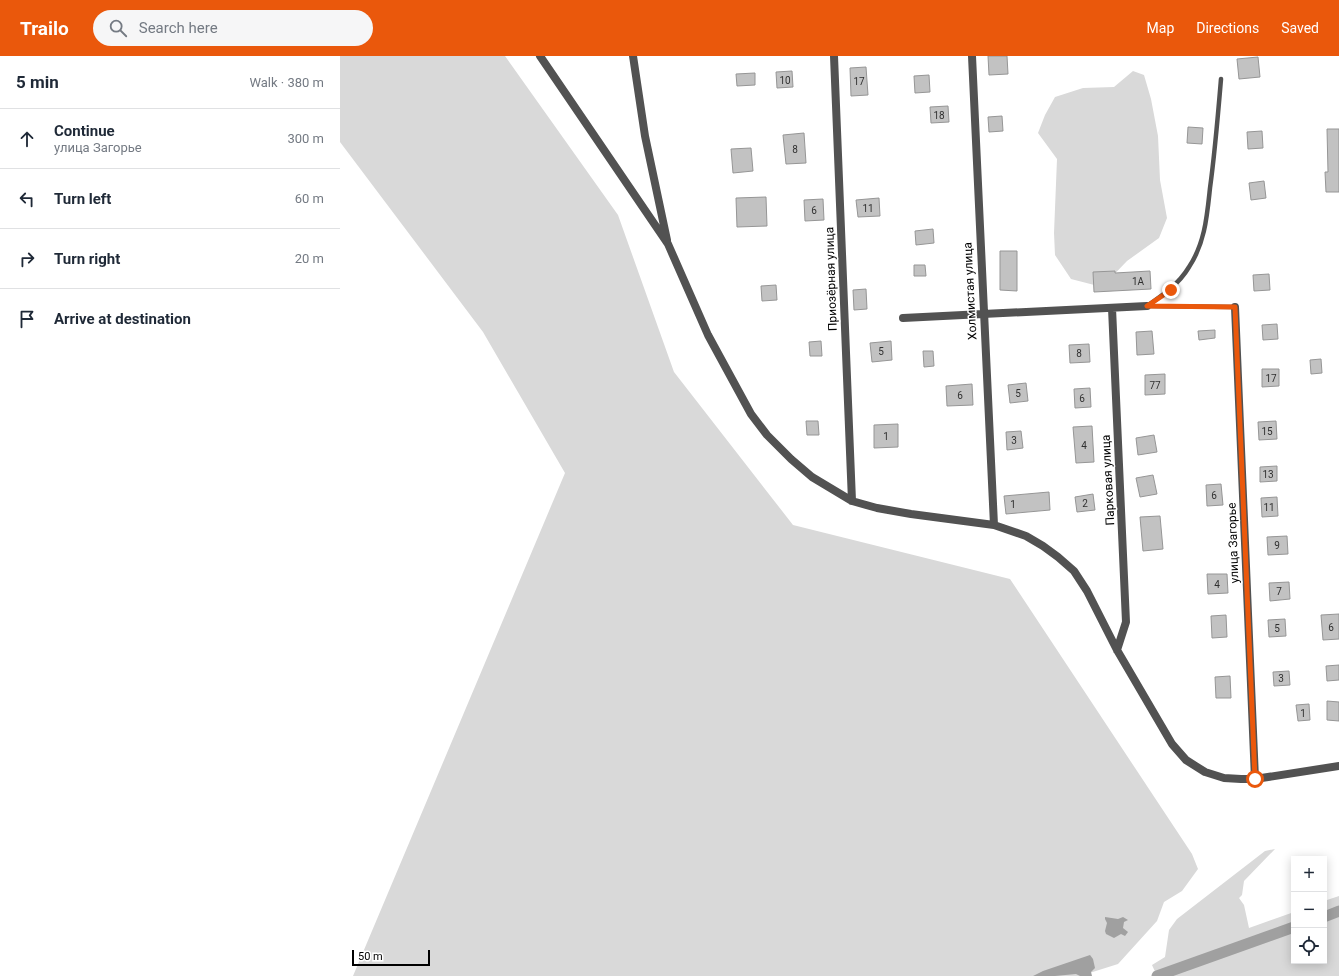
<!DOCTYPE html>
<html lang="en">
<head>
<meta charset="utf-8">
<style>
  body { margin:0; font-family:Roboto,sans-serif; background:#f6f6f7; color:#1f2937 }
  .controls { position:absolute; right:12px; bottom:12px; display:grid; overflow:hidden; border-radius:0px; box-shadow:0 2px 10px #0003 }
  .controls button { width:36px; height:36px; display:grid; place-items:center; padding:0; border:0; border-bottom:1px solid #e0e1e3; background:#fff; color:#1f2937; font:20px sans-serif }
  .scale { position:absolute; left:12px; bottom:10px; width:78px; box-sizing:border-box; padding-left:4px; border:2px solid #000; border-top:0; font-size:11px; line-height:14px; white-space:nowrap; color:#000; -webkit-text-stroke:3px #fff; paint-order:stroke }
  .stop { position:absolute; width:12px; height:12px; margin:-9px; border:3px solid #ea580c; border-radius:50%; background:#fff }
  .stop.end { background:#ea580c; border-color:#fff; box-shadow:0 1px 4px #0008 }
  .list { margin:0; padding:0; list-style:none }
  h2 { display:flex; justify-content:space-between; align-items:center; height:52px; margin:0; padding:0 16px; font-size:17px }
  h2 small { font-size:13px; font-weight:400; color:#747a83 }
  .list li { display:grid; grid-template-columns:26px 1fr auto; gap:12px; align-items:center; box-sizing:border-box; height:60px; padding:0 16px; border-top:1px solid #e0e1e3 }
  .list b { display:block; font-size:15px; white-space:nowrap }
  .list p { margin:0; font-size:13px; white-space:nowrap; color:#747a83 }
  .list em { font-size:13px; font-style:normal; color:#747a83 }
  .icon { flex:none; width:22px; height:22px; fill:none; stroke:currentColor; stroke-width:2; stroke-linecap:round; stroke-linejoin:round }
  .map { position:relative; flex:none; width:999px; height:920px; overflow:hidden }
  header { display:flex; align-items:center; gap:24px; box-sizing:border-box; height:56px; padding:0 20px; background:#ea580c; color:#fff }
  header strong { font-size:19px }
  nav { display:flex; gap:22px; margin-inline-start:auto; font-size:14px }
  .search { width:280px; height:36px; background:#f6f6f7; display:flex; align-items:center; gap:10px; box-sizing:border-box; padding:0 14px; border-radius:22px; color:#747a83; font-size:15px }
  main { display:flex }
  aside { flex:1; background:#fff }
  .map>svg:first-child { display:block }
  .green { fill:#d9d9d9 }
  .water { fill:#a0a0a0 }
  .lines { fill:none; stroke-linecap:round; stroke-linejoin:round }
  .canal { stroke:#a0a0a0; stroke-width:11 }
  .building { fill:#c2c2c2; stroke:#969696 }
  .lane { stroke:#525252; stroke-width:4.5 }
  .street { stroke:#525252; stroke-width:8 }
  .route { stroke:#ea580c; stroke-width:5 }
  .labels { text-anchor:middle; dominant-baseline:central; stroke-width:3; stroke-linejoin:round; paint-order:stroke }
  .number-label { font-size:10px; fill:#303030 }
  .street-label { font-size:12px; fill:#000; stroke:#fff }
</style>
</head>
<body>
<header>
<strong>Trailo</strong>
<div class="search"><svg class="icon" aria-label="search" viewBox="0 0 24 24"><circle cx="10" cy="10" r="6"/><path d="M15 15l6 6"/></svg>Search here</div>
<nav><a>Map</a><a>Directions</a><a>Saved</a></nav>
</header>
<main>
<aside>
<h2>5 min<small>Walk · 380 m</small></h2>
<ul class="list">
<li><svg class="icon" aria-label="ahead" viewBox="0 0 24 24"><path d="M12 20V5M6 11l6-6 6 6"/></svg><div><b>Continue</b><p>улица Загорье</p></div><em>300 m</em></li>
<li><svg class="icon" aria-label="left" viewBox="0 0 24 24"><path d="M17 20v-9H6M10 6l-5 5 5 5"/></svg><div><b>Turn left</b></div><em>60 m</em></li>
<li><svg class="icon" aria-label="right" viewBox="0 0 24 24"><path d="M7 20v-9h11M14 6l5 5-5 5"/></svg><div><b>Turn right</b></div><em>20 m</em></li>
<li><svg class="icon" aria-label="arrive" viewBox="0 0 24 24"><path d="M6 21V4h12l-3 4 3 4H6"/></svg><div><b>Arrive at destination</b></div></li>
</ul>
</aside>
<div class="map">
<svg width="999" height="920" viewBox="0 0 999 920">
  <rect width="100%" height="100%" fill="#fff"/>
  <!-- green -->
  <path class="green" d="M0,0H165L278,159L334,316L453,469L670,523L852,798L858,813L842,835L824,846L817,865L778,908L740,920H13L225,417L143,276L0,86Z
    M793,15L804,19L811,43L818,80L820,124L827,162L819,182L787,205L762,231L731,223L715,199L714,177L717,103L698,77L705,59L715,41L743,32L774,31Z
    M935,793L904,825L902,839L899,842L904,849L909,872L954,856V905H984V845L999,840V920H817L812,909L825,901L829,874L837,863L925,795Z"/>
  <!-- water -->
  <path class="water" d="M765,861L778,863L783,861L788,864L784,866L783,872L788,876L785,880L781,878L774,882L766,878L765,875L767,867L765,863Z
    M750,899L753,903L755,912L751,916L752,920H740L736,918L715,920H693L703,915Z"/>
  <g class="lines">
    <!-- canal -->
    <path class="canal" d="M984,861L999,855
      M817,920L954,871"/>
  </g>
  <!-- building -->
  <path class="building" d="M648,0H667L668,18L649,19Z
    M918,1L920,21L899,23L897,3Z
    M526,11L528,39L511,40L510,12Z
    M452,15L453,31L437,32L436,16Z
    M415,17V29L397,30L396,18Z
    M589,19L590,36L575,37L574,20Z
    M608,50L609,66L591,67L590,51Z
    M662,60L663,75L649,76L648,61Z
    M848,71L863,72L862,88L847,87Z
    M987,73H999V136H986L985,116H988Z
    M922,75L923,92L908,93L907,76Z
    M464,77L466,107L446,108L443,79Z
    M411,92L413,115L393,117L391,93Z
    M924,125L926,142L911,144L909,127Z
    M426,141L427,170L397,171L396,142Z
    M539,142L540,160L518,161L516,144Z
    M483,143L484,164L465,165L464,144Z
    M593,173L594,187L576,189L575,175Z
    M660,195H677V235L660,234Z
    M574,209H585L586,220H574Z
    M775,215V217L810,215L811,233L754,236L753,216Z
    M929,218L930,234L914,235L913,219Z
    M436,229L437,244L422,245L421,230Z
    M526,233L527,253L514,254L513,234Z
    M937,268L938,283L923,284L922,269Z
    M875,274V282L859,284L858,275Z
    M812,275L814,298L797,299L796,276Z
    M481,285L482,300H470L469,286Z
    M551,285L552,304L532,306L530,287Z
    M749,288L750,306L730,307L729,289Z
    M583,295H593L594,310L584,311Z
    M981,303L982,317L971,318L970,304Z
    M922,313H939V330L922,331Z
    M825,318V338L805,339V319Z
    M686,327L688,345L670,347L668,329Z
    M632,328L633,349L607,350L606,330Z
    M750,332L751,351L735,352L734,333Z
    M466,365H478L479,379H467Z
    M936,365L937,383L919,384L918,366Z
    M558,368V391L534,392V369Z
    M752,370L754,406L736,407L733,371Z
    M681,375L683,392L667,394L666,376Z
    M814,379L817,396L798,399L796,382Z
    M937,410V425L920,426V411Z
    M813,419L817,438L800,441L796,422Z
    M881,428L883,449L867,450L866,429Z
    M709,436L710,454L666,458L664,440Z
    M753,438L755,454L737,456L735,441Z
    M937,441L938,460L922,461L921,442Z
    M820,460L823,493L803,495L800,461Z
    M947,480L948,498L928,499L927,481Z
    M867,518H887L888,537L868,538Z
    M949,526L950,543L930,545L929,527Z
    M999,558V583L983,584L981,559Z
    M886,559L887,581L872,582L871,560Z
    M945,563L946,580L929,581L928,564Z
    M999,609V624L987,625L986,610Z
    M949,615L950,629L934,630L933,616Z
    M890,620L891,642H876L875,621Z
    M987,645L999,646V665L987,664Z
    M969,648L970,664L958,665L956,649Z"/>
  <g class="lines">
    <!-- lane -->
    <path class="lane" d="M807,250C823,239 839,228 849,211C865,187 867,160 870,132C875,96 878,59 881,23
      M807,250L895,251"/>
    <!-- street -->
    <path class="street" d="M200,0L328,188L368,279L411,358L427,379L451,403L472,421L512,445L537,452L571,458L654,469L686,480L703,490L718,501L734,515L747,535L777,594L832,688L846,704L865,716L884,722L901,723H915L999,710
      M293,0L305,80L327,184
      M494,0L512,445
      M632,0L654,469
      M895,251L915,723
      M772,252L786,566L777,594
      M563,262L807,250"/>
  </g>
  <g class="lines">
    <!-- route -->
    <path class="route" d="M831,234L807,250L895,251L915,723"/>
  </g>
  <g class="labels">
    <!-- number labels -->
    <g class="number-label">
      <text x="445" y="24">10</text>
      <text x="519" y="25">17</text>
      <text x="599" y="59">18</text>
      <text x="455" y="93">8</text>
      <text x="528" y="152">11</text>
      <text x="474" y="154">6</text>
      <text x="798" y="225">1А</text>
      <text x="541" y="295">5</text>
      <text x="739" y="297">8</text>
      <text x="931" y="322">17</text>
      <text x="815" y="329">77</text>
      <text x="678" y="337">5</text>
      <text x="620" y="339">6</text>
      <text x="742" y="342">6</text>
      <text x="927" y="375">15</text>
      <text x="546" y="380">1</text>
      <text x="674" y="384">3</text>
      <text x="744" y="389">4</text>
      <text x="928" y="418">13</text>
      <text x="874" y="439">6</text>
      <text x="745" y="447">2</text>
      <text x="673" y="448">1</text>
      <text x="929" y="451">11</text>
      <text x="937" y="489">9</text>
      <text x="877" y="528">4</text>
      <text x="939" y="535">7</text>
      <text x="991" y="571">6</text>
      <text x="937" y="572">5</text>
      <text x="941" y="622">3</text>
      <text x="963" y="657">1</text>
    </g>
    <!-- street labels -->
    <g class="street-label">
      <text transform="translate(491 223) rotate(-92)">Приозёрная улица</text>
      <text transform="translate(630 235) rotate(-93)">Холмистая улица</text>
      <text transform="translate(768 424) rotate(-93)">Парковая улица</text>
      <text transform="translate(893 487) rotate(-92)">улица Загорье</text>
    </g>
  </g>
</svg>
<div class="controls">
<button>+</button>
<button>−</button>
<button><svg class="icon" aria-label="locate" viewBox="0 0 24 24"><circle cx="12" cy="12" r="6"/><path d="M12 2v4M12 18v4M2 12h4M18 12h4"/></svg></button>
</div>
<div class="scale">50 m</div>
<div class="stop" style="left:915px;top:723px"></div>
<div class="stop end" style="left:831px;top:234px"></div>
</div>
</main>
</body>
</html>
